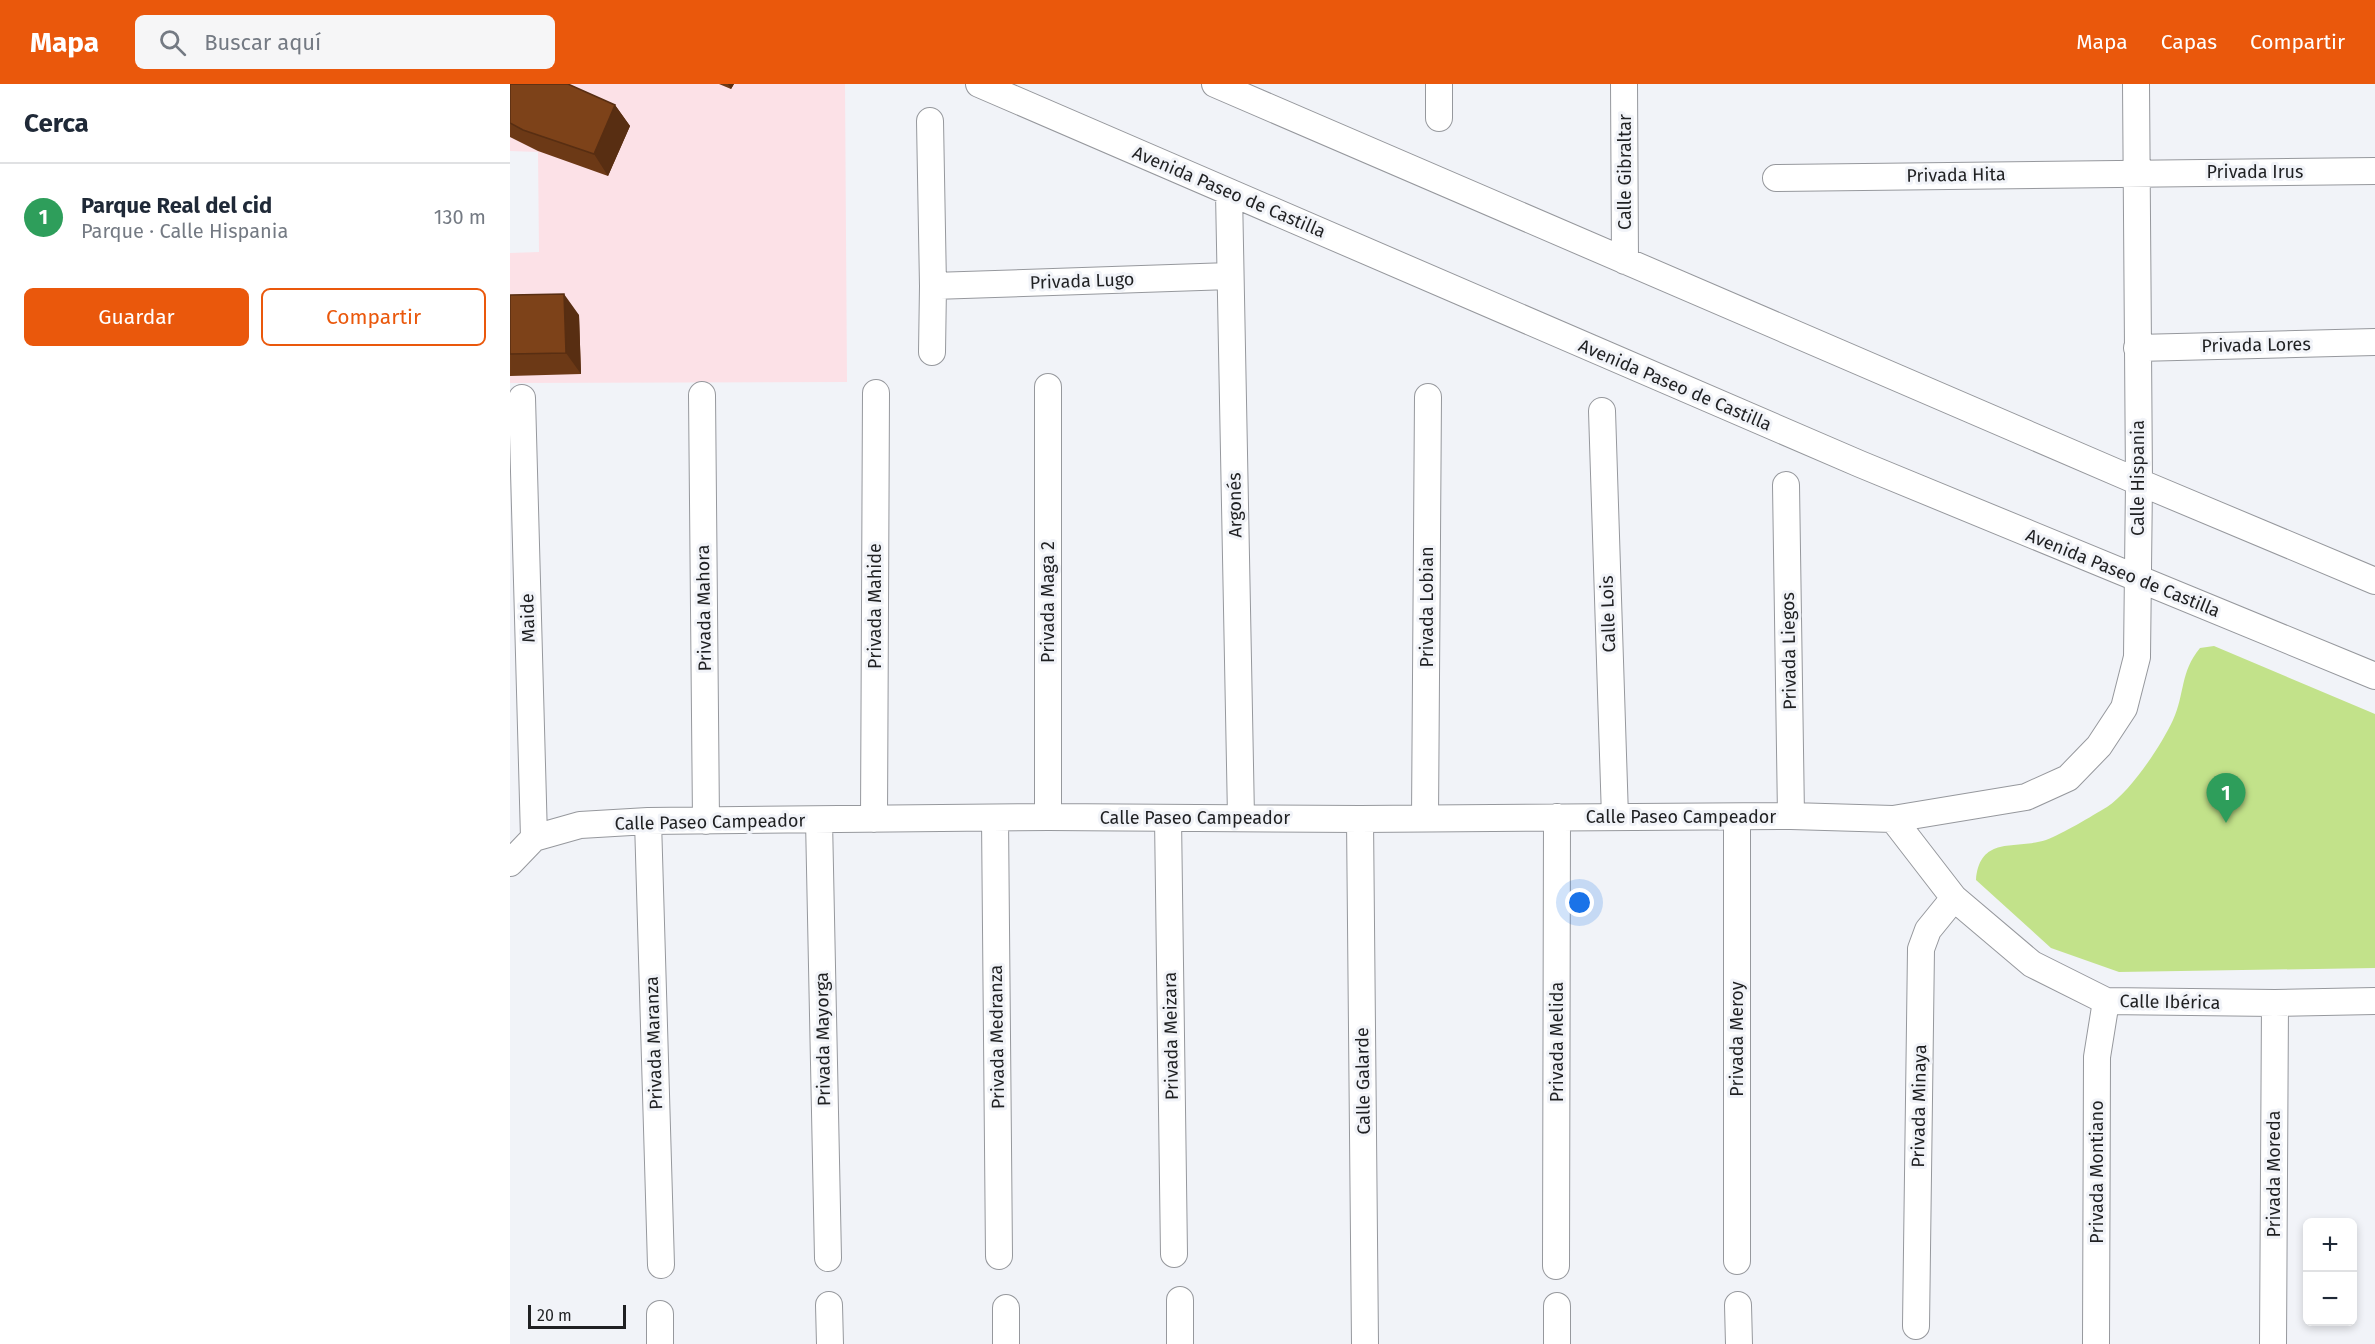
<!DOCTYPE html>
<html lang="es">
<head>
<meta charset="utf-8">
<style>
  body { margin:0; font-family:"Fira Sans",sans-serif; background:#f6f6f7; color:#1f2937 }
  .controls { position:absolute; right:18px; bottom:18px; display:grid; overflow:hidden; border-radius:9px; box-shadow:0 3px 9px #0003 }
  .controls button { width:54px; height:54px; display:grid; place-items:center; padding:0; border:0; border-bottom:2px solid #e0e1e3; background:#fff; color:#1f2937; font:30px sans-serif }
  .scale { position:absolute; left:18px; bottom:15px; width:98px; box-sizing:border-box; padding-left:6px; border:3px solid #1f2022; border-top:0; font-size:16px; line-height:21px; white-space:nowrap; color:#1f2022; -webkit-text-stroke:4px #f1f3f8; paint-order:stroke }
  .you { position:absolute; left:1070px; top:819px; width:21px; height:21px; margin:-15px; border:4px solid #fff; border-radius:50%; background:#1a73e8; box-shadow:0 0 0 9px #1a73e833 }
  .badge { display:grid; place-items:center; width:39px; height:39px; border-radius:50%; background:#ea580c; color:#fff; font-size:20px; font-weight:700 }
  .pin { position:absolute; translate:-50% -50px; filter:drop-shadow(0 2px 3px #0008) }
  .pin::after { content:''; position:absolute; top:32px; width:21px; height:18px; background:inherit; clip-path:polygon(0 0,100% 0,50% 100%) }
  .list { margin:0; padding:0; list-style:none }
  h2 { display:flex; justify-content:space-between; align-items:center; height:78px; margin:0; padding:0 24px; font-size:26px }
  h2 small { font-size:20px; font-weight:400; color:#747a83 }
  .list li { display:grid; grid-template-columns:39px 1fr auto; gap:18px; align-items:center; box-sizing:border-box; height:108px; padding:0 24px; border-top:2px solid #e0e1e3 }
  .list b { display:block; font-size:22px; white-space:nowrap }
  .list p { margin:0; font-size:20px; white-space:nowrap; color:#747a83 }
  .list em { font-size:20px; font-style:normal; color:#747a83 }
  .actions { display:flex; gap:12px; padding:18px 24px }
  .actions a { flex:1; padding:14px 0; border:2px solid #ea580c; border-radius:9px; text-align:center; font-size:21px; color:#ea580c }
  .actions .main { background:#ea580c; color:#fff }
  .icon { flex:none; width:33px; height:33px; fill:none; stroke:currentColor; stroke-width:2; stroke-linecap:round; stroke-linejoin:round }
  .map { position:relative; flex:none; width:1865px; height:1260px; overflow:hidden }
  header { display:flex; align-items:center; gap:36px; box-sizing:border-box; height:84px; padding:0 30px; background:#ea580c; color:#fff }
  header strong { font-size:28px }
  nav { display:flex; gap:33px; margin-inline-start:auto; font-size:21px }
  .search { width:420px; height:54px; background:#f6f6f7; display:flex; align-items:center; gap:15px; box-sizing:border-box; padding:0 21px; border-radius:9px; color:#747a83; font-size:22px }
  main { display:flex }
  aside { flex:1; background:#fff }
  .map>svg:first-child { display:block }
  .education { fill:#fce1e7 }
  .green { fill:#c2e28a }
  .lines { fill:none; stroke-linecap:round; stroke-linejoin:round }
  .street-casing { stroke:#96989d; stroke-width:28 }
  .street { stroke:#fff; stroke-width:26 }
  .wall { fill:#6c3916 }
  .shaded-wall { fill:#582e12 }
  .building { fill:#7d4219; stroke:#582e12; stroke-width:1.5 }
  .labels { text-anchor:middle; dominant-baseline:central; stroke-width:6; stroke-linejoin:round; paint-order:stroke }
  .street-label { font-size:18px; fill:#1f2022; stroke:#f1f3f8 }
</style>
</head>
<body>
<header>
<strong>Mapa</strong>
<div class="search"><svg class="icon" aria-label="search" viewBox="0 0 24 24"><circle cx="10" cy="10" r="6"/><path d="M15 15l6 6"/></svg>Buscar aquí</div>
<nav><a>Mapa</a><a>Capas</a><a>Compartir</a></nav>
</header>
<main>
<aside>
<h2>Cerca<small></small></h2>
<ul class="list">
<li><span class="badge" style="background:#2e9e5b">1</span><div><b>Parque Real del cid</b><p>Parque · Calle Hispania</p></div><em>130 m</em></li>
</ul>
<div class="actions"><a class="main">Guardar</a><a>Compartir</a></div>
</aside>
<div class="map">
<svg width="1865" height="1260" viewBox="0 0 1865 1260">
  <rect width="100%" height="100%" fill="#f1f3f8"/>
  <!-- education -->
  <path class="education" d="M0,0H335L337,298L0,299V169L29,168L28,68L0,67Z"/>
  <!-- green -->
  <path class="green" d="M1704,562L1865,630V884L1609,888L1541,864L1466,796C1470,751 1505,766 1536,756C1552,750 1582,732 1597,723C1620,708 1651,662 1663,636C1675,610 1670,588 1690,564Z"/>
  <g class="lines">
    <defs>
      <path id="street" d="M469,0L1350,380L1865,592
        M705,0L1629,398L1865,497
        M929,0V34
        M1114,0L1115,177
        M420,37L423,202L422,268
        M1266,94L1865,87
        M719,109L731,733
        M423,202L720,192
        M1627,264L1865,258
        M538,303V733
        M192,311L196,737
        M12,314L24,754
        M1092,327L1105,733
        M1276,401L1281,732
        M485,734L489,1172
        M658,734L664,1170
        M915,734L918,313
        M364,735L366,309
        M850,735L855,1260
        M1383,735L1444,814L1522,880L1596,917L1765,919L1865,917
        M309,736L318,1174
        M138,737L151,1181
        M0,779L24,754L70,741L138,737L538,733L850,735L1281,732L1383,735L1516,713L1558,694L1589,662L1614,624L1627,573L1629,398L1626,0
        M1227,1177V734
        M1046,1182L1047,733
        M670,1216V1260
        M319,1221L320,1260
        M1228,1221L1229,1260
        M1047,1222V1260
        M496,1224V1260
        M150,1230V1260
        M1406,1242L1411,865L1418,846L1444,814
        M1586,1260L1587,973L1596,917
        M1763,1260L1765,919"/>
    </defs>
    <!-- street casing -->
    <use href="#street" class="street-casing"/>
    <!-- street -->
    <use href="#street" class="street"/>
  </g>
  <!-- wall -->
  <path class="wall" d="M0,0L105,21L120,42L98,92L28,67L0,53Z
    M209,0H224L221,5Z
    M0,211L69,231L71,290L0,292Z"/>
  <!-- shaded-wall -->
  <path class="shaded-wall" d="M218,0H224L221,5Z
    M105,21L120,42L98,92L84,70Z
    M54,210L69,231L71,290L56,269Z"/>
  <!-- building -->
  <path class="building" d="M0,0H58L105,21L84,70L13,46L0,39Z
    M54,210L56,269L0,270V211Z"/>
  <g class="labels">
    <!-- street labels -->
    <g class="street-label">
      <text transform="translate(1115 88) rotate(-90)">Calle Gibraltar</text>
      <text x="1745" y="88">Privada Irus</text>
      <text transform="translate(1446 91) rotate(-1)">Privada Hita</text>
      <text transform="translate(719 108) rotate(23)">Avenida Paseo de Castilla</text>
      <text transform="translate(572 197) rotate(-2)">Privada Lugo</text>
      <text transform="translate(1746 261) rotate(-1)">Privada Lores</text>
      <text transform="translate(1165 301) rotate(23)">Avenida Paseo de Castilla</text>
      <text transform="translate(1628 394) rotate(-90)">Calle Hispania</text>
      <text transform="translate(725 421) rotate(-91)">Argonés</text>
      <text transform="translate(1613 489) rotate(22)">Avenida Paseo de Castilla</text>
      <text transform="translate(538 518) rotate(-90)">Privada Maga 2</text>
      <text transform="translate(365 522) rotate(-90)">Privada Mahide</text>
      <text transform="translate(917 523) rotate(-90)">Privada Lobian</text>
      <text transform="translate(194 524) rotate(-91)">Privada Mahora</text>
      <text transform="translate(1098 530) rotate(-92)">Calle Lois</text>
      <text transform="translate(18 534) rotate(-92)">Maide</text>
      <text transform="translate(1279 567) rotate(-91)">Privada Liegos</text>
      <text x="1171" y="733">Calle Paseo Campeador</text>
      <text x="685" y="734">Calle Paseo Campeador</text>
      <text transform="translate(200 738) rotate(-1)">Calle Paseo Campeador</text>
      <text transform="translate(1660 918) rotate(1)">Calle Ibérica</text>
      <text transform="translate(661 952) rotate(-91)">Privada Meizara</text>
      <text transform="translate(487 953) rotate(-91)">Privada Medranza</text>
      <text transform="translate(313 955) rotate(-91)">Privada Mayorga</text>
      <text transform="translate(1227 955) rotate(-90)">Privada Meroy</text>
      <text transform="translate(1047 958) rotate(-90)">Privada Melida</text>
      <text transform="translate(144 959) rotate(-92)">Privada Maranza</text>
      <text transform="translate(853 997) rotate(-91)">Calle Galarde</text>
      <text transform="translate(1409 1022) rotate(-89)">Privada Minaya</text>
      <text transform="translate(1587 1088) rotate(-90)">Privada Montiano</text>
      <text transform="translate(1764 1090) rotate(-90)">Privada Moreda</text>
    </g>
  </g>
</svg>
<div class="controls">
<button>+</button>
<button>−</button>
</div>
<div class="scale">20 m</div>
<div class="you"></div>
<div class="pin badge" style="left:1716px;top:739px;background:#2e9e5b">1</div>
</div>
</main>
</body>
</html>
